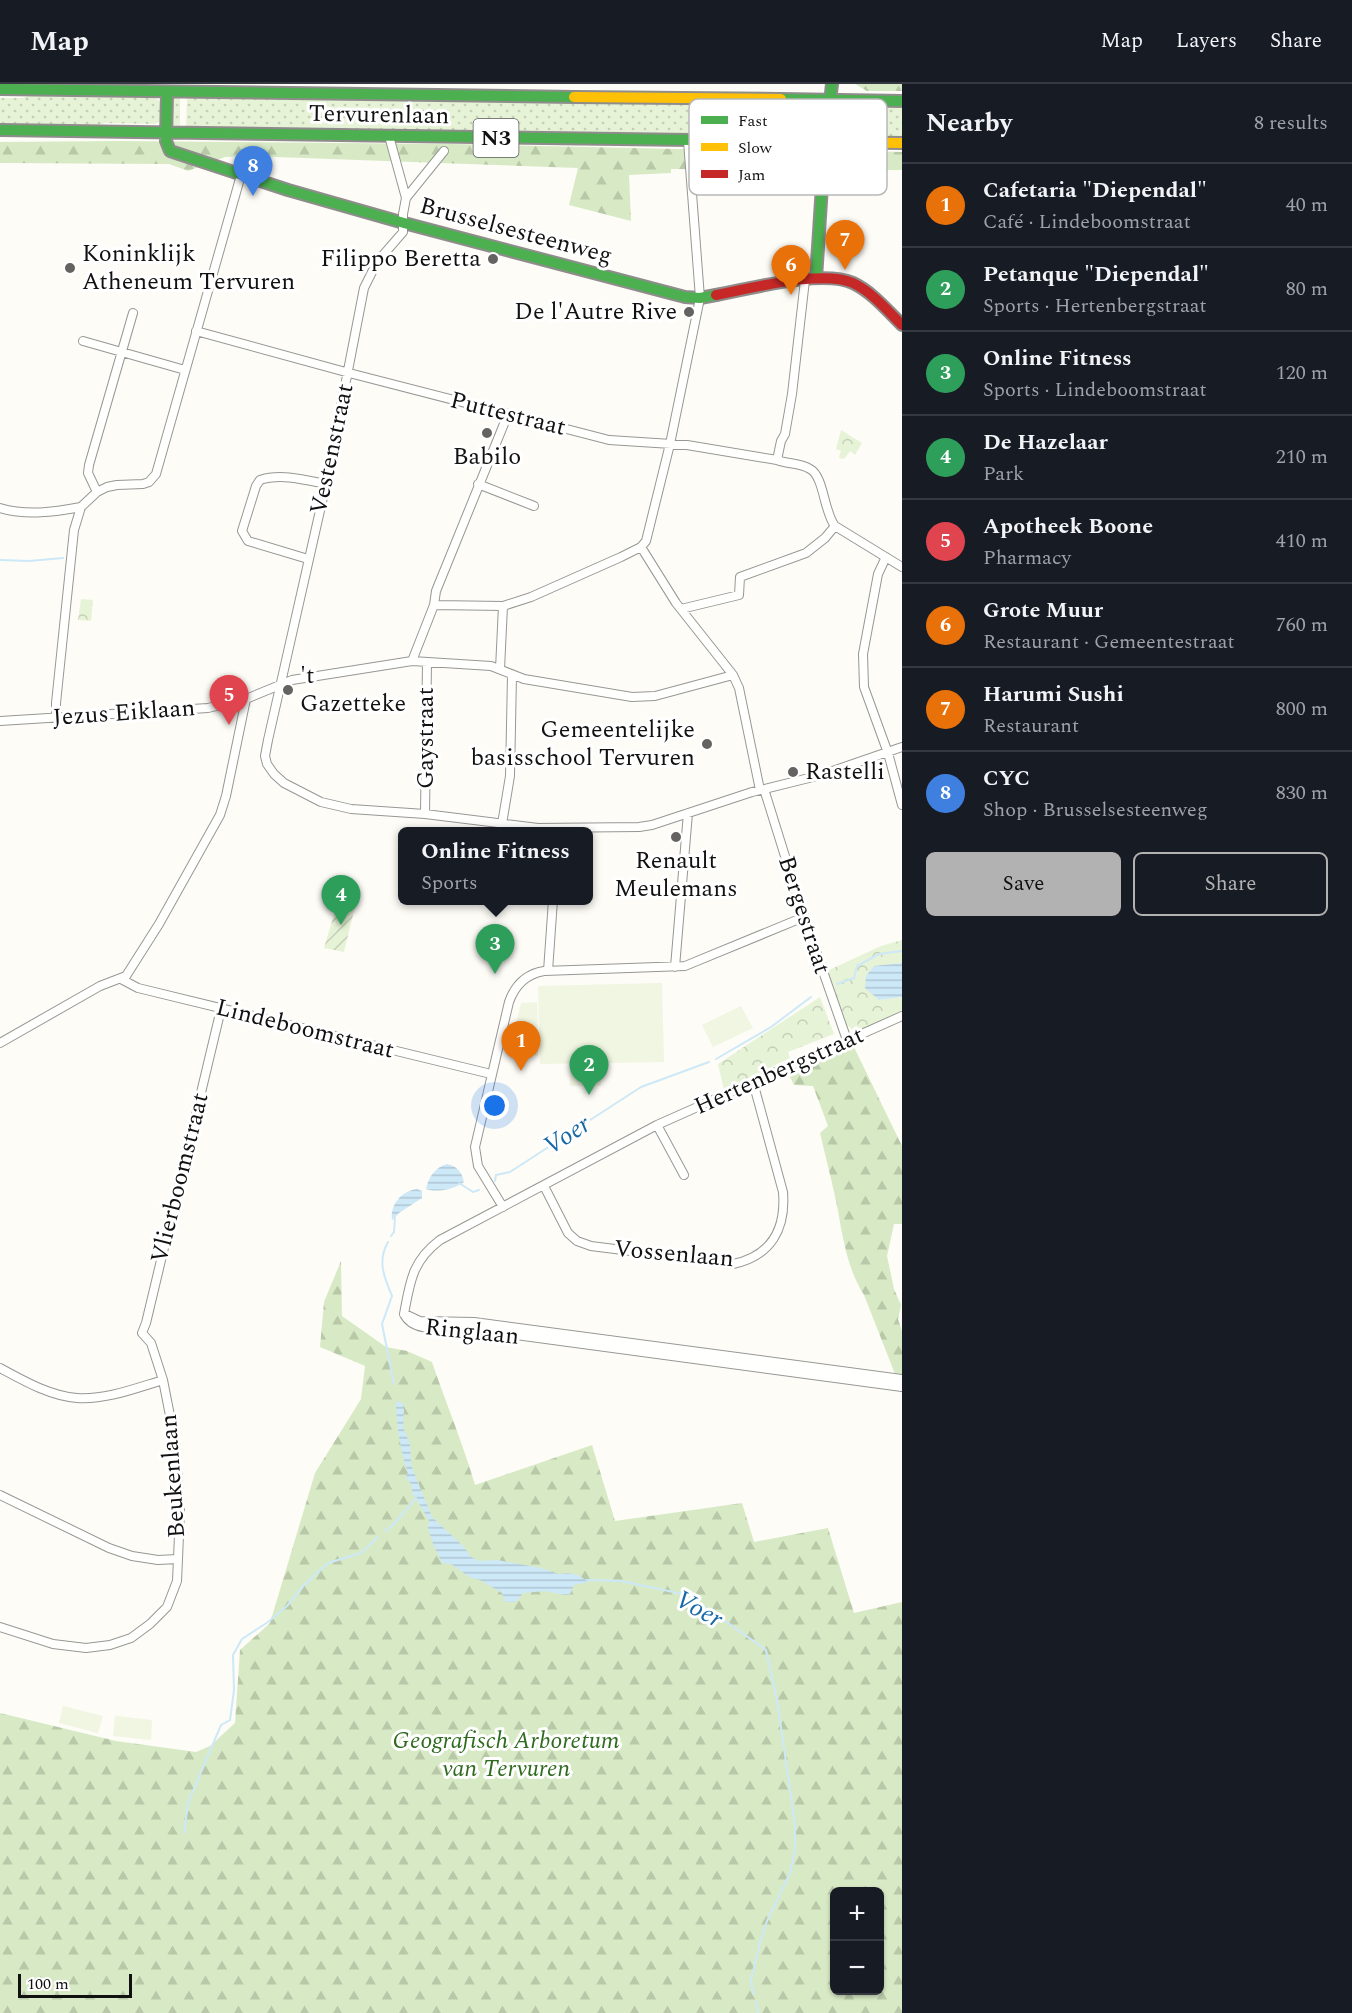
<!DOCTYPE html>
<html lang="en">
<head>
<meta charset="utf-8">
<style>
  body { margin:0; font-family:Spectral,serif; background:#20242c; color:#f1f3f6 }
  .controls { position:absolute; right:18px; bottom:18px; display:grid; overflow:hidden; border-radius:9px; box-shadow:0 2px 4px #0004 }
  .controls button { width:54px; height:54px; display:grid; place-items:center; padding:0; border:0; border-bottom:2px solid #363941; background:#171b24; color:#f1f3f6; font:30px sans-serif }
  .scale { position:absolute; left:18px; bottom:15px; width:114px; box-sizing:border-box; padding-left:6px; border:3px solid #111; border-top:0; font-size:16px; line-height:21px; white-space:nowrap; color:#111; -webkit-text-stroke:4px #fff; paint-order:stroke }
  .you { position:absolute; left:495px; top:1022px; width:21px; height:21px; margin:-15px; border:4px solid #fff; border-radius:50%; background:#1a73e8; box-shadow:0 0 0 9px #1a73e833 }
  .badge { display:grid; place-items:center; width:39px; height:39px; border-radius:50%; background:#b2b2b3; color:#fff; font-size:20px; font-weight:700 }
  .pin { position:absolute; translate:-50% -50px; filter:drop-shadow(0 2px 3px #0008) }
  .pin::after { content:''; position:absolute; top:32px; width:21px; height:18px; background:inherit; clip-path:polygon(0 0,100% 0,50% 100%) }
  .popup { position:absolute; left:398px; top:743px; width:195px; height:78px; box-sizing:border-box; display:grid; place-content:center; border-radius:9px; background:#171b24; filter:drop-shadow(0 2px 4px #0005); font-size:20px; white-space:nowrap; color:#9ea1a6 }
  .popup b { font-size:22px; color:#f1f3f6 }
  .popup::after { content:''; position:absolute; left:50%; top:100%; margin-left:-12px; border:12px solid transparent; border-top-color:#171b24 }
  .list { margin:0; padding:0; list-style:none }
  h2 { display:flex; justify-content:space-between; align-items:center; height:78px; margin:0; padding:0 24px; font-size:26px }
  h2 small { font-size:20px; font-weight:400; color:#9ea1a6 }
  .list li { display:grid; grid-template-columns:39px 1fr auto; gap:18px; align-items:center; box-sizing:border-box; height:84px; padding:0 24px; border-top:2px solid #363941 }
  .list b { display:block; font-size:22px; white-space:nowrap }
  .list p { margin:0; font-size:20px; white-space:nowrap; color:#9ea1a6 }
  .list em { font-size:20px; font-style:normal; color:#9ea1a6 }
  .actions { display:flex; gap:12px; padding:18px 24px }
  .actions a { flex:1; padding:14px 0; border:2px solid #b2b2b3; border-radius:9px; text-align:center; font-size:21px; color:#b2b2b3 }
  .actions .main { background:#b2b2b3; color:#111 }
  .map { position:relative; flex:none; width:902px; height:1929px; overflow:hidden }
  header { display:flex; align-items:center; gap:36px; box-sizing:border-box; height:84px; padding:0 30px; background:#171b24; border-bottom:2px solid #363941 }
  header strong { font-size:28px }
  nav { display:flex; gap:33px; margin-inline-start:auto; font-size:21px }
  main { display:flex }
  aside { flex:1; background:#171b24 }
  .map>svg:first-child { display:block }
  .grass { fill:url(#grass-dots) }
  .forest { fill:url(#forest-firs); fill-rule:evenodd }
  .park { fill:url(#park-crowns) }
  .garden { fill:url(#garden-furrows) }
  .pitch { fill:#f0f6e1 }
  .water { fill:url(#water-rules) }
  .lines { fill:none; stroke-linecap:round; stroke-linejoin:round }
  .stream { stroke:#cde8f7; stroke-width:2 }
  .street-casing { stroke:#979795; stroke-width:10 }
  .fast-casing { stroke:#8e8d8b; stroke-width:14 }
  .slow-casing { stroke:#8e8d8b; stroke-width:14 }
  .jam-casing { stroke:#8e8d8b; stroke-width:14 }
  .street { stroke:#fffffe; stroke-width:8 }
  .fast { stroke:#4caf50; stroke-width:10 }
  .slow { stroke:#ffc107; stroke-width:10 }
  .jam { stroke:#c62828; stroke-width:10 }
  .poi-dot { fill:#646362; stroke:#fff; stroke-width:2 }
  .labels { text-anchor:middle; dominant-baseline:central; stroke-width:6; stroke-linejoin:round; paint-order:stroke }
  .shield { fill:#fff; stroke:#585858; stroke-width:1.5 }
  .shield-label { font-size:22px; font-weight:bold; fill:#111 }
  .street-label { font-size:24px; fill:#111; stroke:#fff }
  .poi-label { font-size:24px; fill:#111; stroke:#fff; text-anchor:start }
  .park-label { font-size:24px; font-style:italic; fill:#2f6b1f; stroke:#fff }
  .water-label { font-size:26px; font-style:italic; fill:#1768a6; stroke:#fff }
  .key { fill:#fff; stroke:#b8b8b8; stroke-width:1.5 }
  .key-label { font-size:16px; fill:#111 }
</style>
</head>
<body>
<header>
<strong>Map</strong>
<nav><a>Map</a><a>Layers</a><a>Share</a></nav>
</header>
<main>
<div class="map">
<svg width="902" height="1929" viewBox="0 0 902 1929">
  <defs>
    <pattern id="grass-dots" width="8" height="8" patternUnits="userSpaceOnUse" patternTransform="scale(1.5)"><rect width="8" height="8" fill="#e7f3d7"/><path d="M2 2h.1M6 6h.1" fill="none" stroke="#c5cfb8" stroke-width="1.8" stroke-linecap="round"/></pattern>
    <pattern id="forest-firs" width="22" height="20" patternUnits="userSpaceOnUse" patternTransform="scale(1.5)"><rect width="22" height="20" fill="#d8eac5"/><path d="M5 1l3.5 6h-7zM16 11l3.5 6h-7z" fill="#b8c8a8"/></pattern>
    <pattern id="park-crowns" width="20" height="18" patternUnits="userSpaceOnUse" patternTransform="scale(1.5)"><rect width="20" height="18" fill="#e7f3d7"/><path d="M2 6a3 3 0 1 1 6 0M12 15a3 3 0 1 1 6 0" fill="none" stroke="#c5cfb8"/></pattern>
    <pattern id="garden-furrows" width="10" height="10" patternUnits="userSpaceOnUse" patternTransform="scale(1.5)"><rect width="10" height="10" fill="#e7f3d7"/><path d="M-1 1l2-2M0 10L10 0M9 11l2-2" fill="none" stroke="#c5cfb8"/></pattern>
    <pattern id="water-rules" width="6" height="5" patternUnits="userSpaceOnUse" patternTransform="scale(1.5)"><rect width="6" height="5" fill="#cde8f7"/><path d="M0 2.5h6" fill="none" stroke="#afc6d3"/></pattern>
  </defs>
  <rect width="100%" height="100%" fill="#fdfcf7"/>
  <!-- grass -->
  <path class="grass" d="M31,11L155,13L162,20V36L155,40L105,39L93,43L0,42V14H22Z
    M173,13H180V44L171,42Z
    M187,13L809,21C815,31 814,36 810,48L803,50V52L186,44Z
    M850,21L902,22V53H843V51L840,50V37L846,24H850Z"/>
  <!-- forest -->
  <path class="forest" d="M855,0H902V7H867Z
    M120,57L453,60L722,66L800,69L814,74L831,76L840,71L861,67L902,68V86L671,85V89L629,91L631,137L569,121L578,84L246,72L225,73L188,87L169,80L0,79V58Z
    M853,961L902,1062V1140H894L887,1172L894,1205L901,1221L898,1235L902,1247V1290H895L864,1211C848,1186 843,1155 838,1127C833,1101 826,1075 820,1049L828,1042L813,1002L794,1001L788,989Z
    M341,1177L342,1232L386,1263L407,1267L432,1278C446,1319 463,1360 475,1401L592,1361L615,1437L742,1419L754,1458L828,1444L854,1529L902,1518V1929H0V1629L116,1657L196,1668L210,1662L235,1639L240,1566L270,1539L315,1389L361,1315L365,1282L320,1263L324,1218ZM834,1808H880V1906H834Z"/>
  <!-- park -->
  <path class="park" d="M841,346L862,359L855,371L850,367L845,374L841,375L839,373L841,367L836,365Z
    M81,515L93,516L91,537L78,536Z
    M902,856V879L887,881L879,916L902,913V928L856,948L844,939L827,887L881,862Z
    M820,913L834,950L788,968L790,974L724,1006L718,980Z
    M514,948H538V972L510,965Z"/>
  <!-- garden -->
  <path class="garden" d="M339,814L356,818L344,868L324,864Z"/>
  <!-- pitch -->
  <path class="pitch" d="M662,899L664,978L540,980L538,902Z
    M537,918L538,948H514L521,919Z
    M741,922L753,944L713,963L702,941Z
    M601,981V1002H570V982Z
    M63,1622L103,1632L98,1649L59,1639Z
    M115,1632L152,1636L151,1656L113,1652Z"/>
  <!-- water -->
  <path class="water" d="M902,879V913L879,916L865,904L866,892L874,882Z
    M447,1080C457,1082 462,1088 464,1098C455,1105 437,1109 426,1105C428,1094 435,1083 447,1080Z
    M417,1105L422,1107V1114L399,1129L392,1136C390,1120 402,1107 417,1105Z
    M399,1317L403,1320L404,1325L403,1343L410,1360L411,1381L432,1433L464,1463L471,1473L479,1477L497,1476L541,1484L559,1490L568,1489L578,1491L589,1498L574,1501L570,1510L565,1511L545,1507L523,1509L516,1518H505L502,1509L480,1496L471,1494L451,1480L442,1479L433,1460L428,1444L429,1436L413,1410L410,1398L407,1396L406,1391L408,1389C400,1366 397,1343 396,1319Z"/>
  <g class="lines">
    <!-- stream -->
    <path class="stream" d="M0,476L29,477L63,474
      M837,900L854,894L857,882L879,870L902,867
      M716,975L771,943L811,913
      M495,1097L496,1091L510,1088L641,1003L709,978
      M459,1099L473,1108L479,1106
      M391,1152L394,1148L395,1133
      M388,1158C377,1177 384,1193 392,1212L382,1240L394,1300
      M385,1447L394,1440L416,1414
      M587,1496L621,1497L678,1509L711,1527L766,1566L777,1616L795,1740V1765L790,1789L767,1837L760,1859L751,1896L753,1910
      M184,1749L188,1719L221,1641L230,1636L234,1606L233,1571L242,1555L268,1538L287,1522L304,1501L328,1479L361,1469L378,1453
      M756,1917L758,1929"/>
    <defs>
      <path id="street" d="M389,52L406,114
        M444,67L406,114L403,130V148L377,178L364,204L326,400L268,656L265,672L267,680L274,690L284,699L321,718L351,725L425,730L538,744L639,743L652,741L752,708L821,691L902,663
        M196,247L353,290L609,356L687,361L777,376C787,380 801,379 810,385C824,392 824,429 835,442L902,483
        M83,257L185,286
        M777,376L781,357L785,350L792,310L805,196
        M478,400L534,422
        M97,408L88,389L89,381L133,229
        M0,424C27,432 54,428 81,423
        M641,463L676,519L733,591L739,604L760,706
        M886,473L878,490L863,570L864,603L888,669L902,721
        M308,475L248,457L242,447L256,402L260,396C281,389 306,396 326,400
        M434,521L503,522L531,513L621,473L641,463L646,457L670,360L700,214L688,57
        M681,525L739,511L740,493L806,469L825,454L835,442
        M412,577L434,521L436,507L508,330
        M500,585L503,522
        M56,634V619L74,446L81,423L97,408L107,403L117,401L143,400L149,398L156,390L241,91
        M0,637L208,624L246,615L292,596L412,577L491,582L524,595L632,613L655,612L733,591
        M764,705L804,833L847,956
        M425,730L427,578
        M502,740L510,692L512,591
        M675,883L688,729
        M548,887L553,816
        M121,895L138,904L491,990
        M0,959L100,902L126,892L159,840L220,731L226,712L246,615
        M657,1041L684,1091
        M544,1102L568,1149L577,1157L591,1162L733,1180C771,1172 786,1145 783,1108L753,998
        M503,1123L478,1082L475,1063L509,918C515,901 526,890 544,887L685,882L804,833
        M404,1230C410,1198 412,1177 440,1156L657,1041L902,932
        M404,1230C414,1251 450,1243 471,1245L902,1303
        M405,1230L420,1237L474,1238L902,1295
        M0,1284C24,1297 50,1312 77,1314C106,1316 136,1304 163,1296
        M0,1411L109,1464L132,1472L158,1476L178,1475
        M0,1543L53,1560L86,1564L110,1561L131,1554L150,1540L167,1523L177,1497L178,1475L180,1427L175,1357L163,1296L151,1259L142,1249L146,1239L221,925"/>
      <path id="fast" d="M0,5L574,13
        M167,8L166,57L170,67L288,106L404,139L685,213L700,214L716,211
        M781,15L902,17
        M0,46L826,58
        M816,194L824,71L832,0"/>
      <path id="slow" d="M574,13L781,15
        M826,58L902,59"/>
      <path id="jam" d="M716,211C749,205 822,185 853,199C872,208 887,226 902,241"/>
    </defs>
    <!-- street casing -->
    <use href="#street" class="street-casing"/>
    <!-- fast casing -->
    <use href="#fast" class="fast-casing"/>
    <!-- slow casing -->
    <use href="#slow" class="slow-casing"/>
    <!-- jam casing -->
    <use href="#jam" class="jam-casing"/>
    <!-- street -->
    <use href="#street" class="street"/>
    <!-- fast -->
    <use href="#fast" class="fast"/>
    <!-- slow -->
    <use href="#slow" class="slow"/>
    <!-- jam -->
    <use href="#jam" class="jam"/>
  </g>
  <!-- markers -->
  <g class="poi-dot">
    <circle cx="493" cy="175" r="6"/>
    <circle cx="70" cy="184" r="6"/>
    <circle cx="689" cy="228" r="6"/>
    <circle cx="487" cy="349" r="6"/>
    <circle cx="288" cy="606" r="6"/>
    <circle cx="707" cy="660" r="6"/>
    <circle cx="793" cy="688" r="6"/>
    <circle cx="676" cy="753" r="6"/>
  </g>
  <g class="labels">
    <!-- shield labels -->
    <rect class="shield" x="473.5" y="35" width="45" height="38" rx="4.5"/>
    <g class="shield-label">
      <text x="496" y="54">N3</text>
    </g>
    <!-- street labels -->
    <g class="street-label">
      <text transform="translate(379 31) rotate(1)">Tervurenlaan</text>
      <text transform="translate(516 147) rotate(15)">Brusselsesteenweg</text>
      <text transform="translate(508 330) rotate(14)">Puttestraat</text>
      <text transform="translate(332 365) rotate(-78)">Vestenstraat</text>
      <text transform="translate(124 629) rotate(-4)">Jezus Eiklaan</text>
      <text transform="translate(426 654) rotate(-90)">Gaystraat</text>
      <text transform="translate(804 831) rotate(72)">Bergestraat</text>
      <text transform="translate(305 945) rotate(14)">Lindeboomstraat</text>
      <text transform="translate(779 987) rotate(-24)">Hertenbergstraat</text>
      <text transform="translate(180 1094) rotate(-76)">Vlierboomstraat</text>
      <text transform="translate(674 1170) rotate(5)">Vossenlaan</text>
      <text transform="translate(472 1248) rotate(6)">Ringlaan</text>
      <text transform="translate(173 1392) rotate(-94)">Beukenlaan</text>
    </g>
    <!-- poi labels -->
    <g class="poi-label">
      <text x="82" y="170">Koninklijk<tspan x="82" dy="28">Atheneum Tervuren</tspan></text>
      <text x="481" y="175" text-anchor="end">Filippo Beretta</text>
      <text x="677" y="228" text-anchor="end">De l'Autre Rive</text>
      <text x="487" y="373" text-anchor="middle">Babilo</text>
      <text x="300" y="592">'t<tspan x="300" dy="28">Gazetteke</tspan></text>
      <text x="695" y="646" text-anchor="end">Gemeentelijke<tspan x="695" dy="28">basisschool Tervuren</tspan></text>
      <text x="805" y="688">Rastelli</text>
      <text x="676" y="777" text-anchor="middle">Renault<tspan x="676" dy="28">Meulemans</tspan></text>
    </g>
    <!-- park labels -->
    <g class="park-label">
      <text x="506" y="1657">Geografisch Arboretum<tspan x="506" dy="28">van Tervuren</tspan></text>
    </g>
    <!-- water labels -->
    <g class="water-label">
      <text transform="translate(567 1051) rotate(-33)">Voer</text>
      <text transform="translate(699 1525) rotate(29)">Voer</text>
    </g>
  </g>
  <!-- legend -->
  <rect x="689" y="15" width="198" height="96" rx="9" class="key"/>
  <rect x="701" y="32" width="27" height="8" fill="#4caf50"/>
  <rect x="701" y="59" width="27" height="8" fill="#ffc107"/>
  <rect x="701" y="86" width="27" height="8" fill="#c62828"/>
  <g class="key-label">
    <text x="738" y="42">Fast</text>
    <text x="738" y="69">Slow</text>
    <text x="738" y="96">Jam</text>
  </g>
</svg>
<div class="controls">
<button>+</button>
<button>−</button>
</div>
<div class="scale">100 m</div>
<div class="you"></div>
<div class="pin badge" style="left:521px;top:987px;background:#e8710a">1</div>
<div class="pin badge" style="left:589px;top:1011px;background:#2e9e5b">2</div>
<div class="pin badge" style="left:495px;top:890px;background:#2e9e5b">3</div>
<div class="popup"><b>Online Fitness</b>Sports</div>
<div class="pin badge" style="left:341px;top:841px;background:#2e9e5b">4</div>
<div class="pin badge" style="left:229px;top:641px;background:#e0444e">5</div>
<div class="pin badge" style="left:791px;top:211px;background:#e8710a">6</div>
<div class="pin badge" style="left:845px;top:186px;background:#e8710a">7</div>
<div class="pin badge" style="left:253px;top:112px;background:#3f7fe0">8</div>
</div>
<aside>
<h2>Nearby<small>8 results</small></h2>
<ul class="list">
<li><span class="badge" style="background:#e8710a">1</span><div><b>Cafetaria &quot;Diependal&quot;</b><p>Café · Lindeboomstraat</p></div><em>40 m</em></li>
<li><span class="badge" style="background:#2e9e5b">2</span><div><b>Petanque &quot;Diependal&quot;</b><p>Sports · Hertenbergstraat</p></div><em>80 m</em></li>
<li><span class="badge" style="background:#2e9e5b">3</span><div><b>Online Fitness</b><p>Sports · Lindeboomstraat</p></div><em>120 m</em></li>
<li><span class="badge" style="background:#2e9e5b">4</span><div><b>De Hazelaar</b><p>Park</p></div><em>210 m</em></li>
<li><span class="badge" style="background:#e0444e">5</span><div><b>Apotheek Boone</b><p>Pharmacy</p></div><em>410 m</em></li>
<li><span class="badge" style="background:#e8710a">6</span><div><b>Grote Muur</b><p>Restaurant · Gemeentestraat</p></div><em>760 m</em></li>
<li><span class="badge" style="background:#e8710a">7</span><div><b>Harumi Sushi</b><p>Restaurant</p></div><em>800 m</em></li>
<li><span class="badge" style="background:#3f7fe0">8</span><div><b>CYC</b><p>Shop · Brusselsesteenweg</p></div><em>830 m</em></li>
</ul>
<div class="actions"><a class="main">Save</a><a>Share</a></div>
</aside>
</main>
</body>
</html>
